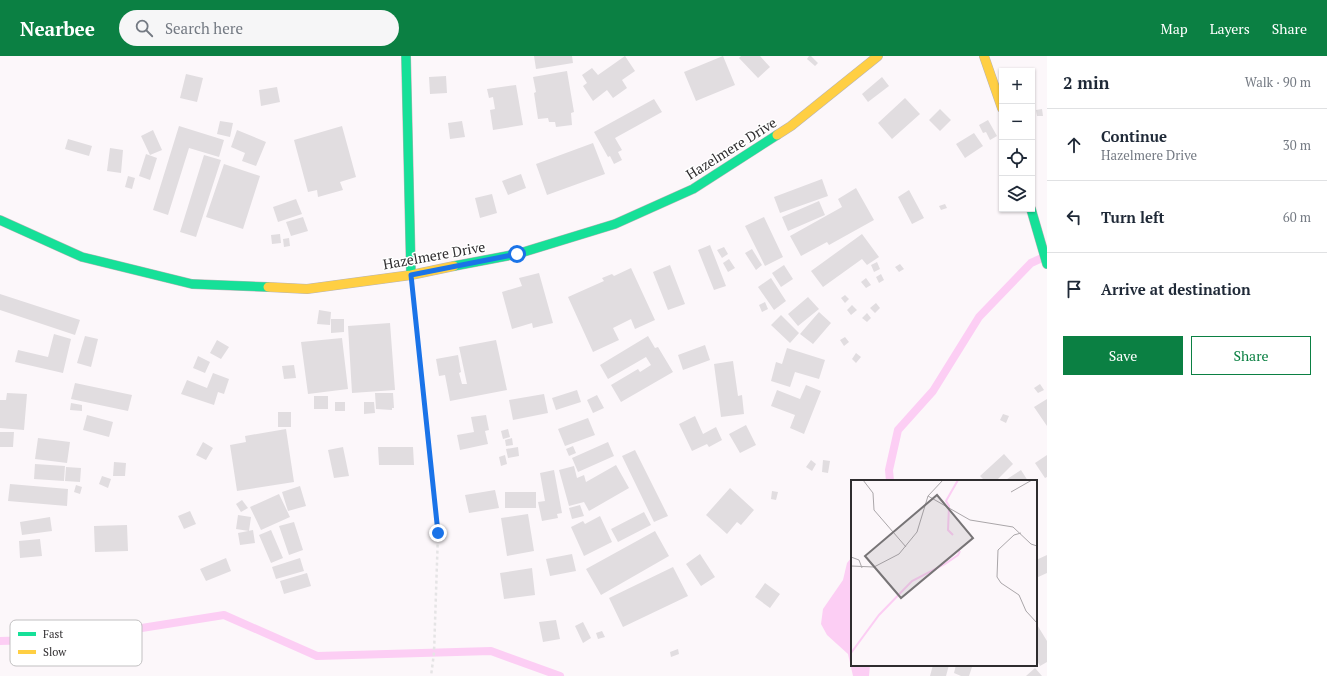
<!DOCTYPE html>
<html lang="en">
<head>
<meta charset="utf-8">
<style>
  body { margin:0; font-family:"PT Serif",serif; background:#f6f6f7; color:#1f2937 }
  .controls { position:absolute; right:12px; top:12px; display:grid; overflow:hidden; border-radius:0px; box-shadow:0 1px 3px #0004 }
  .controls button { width:36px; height:36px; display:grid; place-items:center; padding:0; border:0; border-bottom:1px solid #e0e1e3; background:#fff; color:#1f2937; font:20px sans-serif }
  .stop { position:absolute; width:12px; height:12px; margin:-9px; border:3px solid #1a73e8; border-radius:50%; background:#fff }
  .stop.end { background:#1a73e8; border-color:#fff; box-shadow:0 1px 4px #0008 }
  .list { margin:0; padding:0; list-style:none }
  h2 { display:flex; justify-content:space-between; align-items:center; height:52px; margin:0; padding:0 16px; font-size:17px }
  h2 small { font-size:13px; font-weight:400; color:#747a83 }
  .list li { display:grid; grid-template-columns:26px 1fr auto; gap:12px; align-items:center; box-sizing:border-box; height:72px; padding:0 16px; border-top:1px solid #e0e1e3 }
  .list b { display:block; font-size:15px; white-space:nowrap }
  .list p { margin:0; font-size:13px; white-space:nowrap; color:#747a83 }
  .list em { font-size:13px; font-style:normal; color:#747a83 }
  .actions { display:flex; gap:8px; padding:12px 16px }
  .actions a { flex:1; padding:9px 0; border:1px solid #0b8043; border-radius:0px; text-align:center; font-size:14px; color:#0b8043 }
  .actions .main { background:#0b8043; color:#fff }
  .icon { flex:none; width:22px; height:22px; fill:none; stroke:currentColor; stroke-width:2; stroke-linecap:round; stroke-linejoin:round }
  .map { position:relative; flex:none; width:1047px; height:620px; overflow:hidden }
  header { display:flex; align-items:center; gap:24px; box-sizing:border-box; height:56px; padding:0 20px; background:#0b8043; color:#fff }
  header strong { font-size:19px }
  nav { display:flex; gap:22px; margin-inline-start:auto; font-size:14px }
  .search { width:280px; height:36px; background:#f6f6f7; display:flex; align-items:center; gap:10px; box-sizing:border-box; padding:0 14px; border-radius:22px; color:#747a83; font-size:15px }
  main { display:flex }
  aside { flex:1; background:#fff }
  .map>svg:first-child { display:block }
  .water { fill:#fccef4 }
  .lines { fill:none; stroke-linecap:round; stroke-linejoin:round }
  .stream { stroke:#fccef4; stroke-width:8 }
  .building { fill:#e1dde0 }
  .fast-casing { stroke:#b8b4b6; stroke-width:10 }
  .slow-casing { stroke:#b8b4b6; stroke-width:10 }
  .path { stroke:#e5e4e5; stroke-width:2.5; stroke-dasharray:3 3; stroke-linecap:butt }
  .fast { stroke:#16e098; stroke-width:9 }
  .slow { stroke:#ffcf43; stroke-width:9 }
  .route { stroke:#1a73e8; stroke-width:5 }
  .labels { text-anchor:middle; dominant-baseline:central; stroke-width:3; stroke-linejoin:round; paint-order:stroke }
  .street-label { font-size:14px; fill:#2f2d2f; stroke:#fff }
  .inset-river { fill:none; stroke:#fccef4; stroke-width:2 }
  .inset-road { fill:none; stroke:#aaa6a9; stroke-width:1 }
  .view { fill:#777476; fill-opacity:0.15; stroke:#777476; stroke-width:2 }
  .inset-edge { fill:none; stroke:#2f2d2f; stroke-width:2 }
  .key { fill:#fff; stroke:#c1c0c1; stroke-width:1 }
  .key-label { font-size:11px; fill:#2f2d2f }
</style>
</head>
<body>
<header>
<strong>Nearbee</strong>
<div class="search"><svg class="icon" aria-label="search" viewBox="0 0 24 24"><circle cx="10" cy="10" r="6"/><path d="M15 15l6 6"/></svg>Search here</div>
<nav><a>Map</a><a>Layers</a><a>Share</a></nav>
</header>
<main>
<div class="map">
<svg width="1047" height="620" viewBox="0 0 1047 620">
  <rect width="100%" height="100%" fill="#fcf7fa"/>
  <!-- water -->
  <path class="water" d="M852,501V609H870L869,620H853L848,598L827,579L821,568L823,553L843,524L847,507Z"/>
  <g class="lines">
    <!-- stream -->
    <path class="stream" d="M890,425L889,414L898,374L933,335L979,261L1031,207L1044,201
      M0,585L72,583L224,559L317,600L491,595L560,620"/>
  </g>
  <!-- building -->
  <path class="building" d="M534,0H572L573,7L536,13Z
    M625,0L635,15L622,24L627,32L613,42L607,34L593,45L583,30L587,27L582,19L592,12L598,19Z
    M723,0L735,29L696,45L684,16Z
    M741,0H760L770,11L758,22L739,2Z
    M809,0H811L818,7L815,10L807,3Z
    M567,15L574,56L571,57L572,69L556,71L555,66H549L548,62L538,63L534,37L536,36L533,21Z
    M186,18L203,22L197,46L180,42Z
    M446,20L447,37L430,38L429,21Z
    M882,21L889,30L868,46L862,38Z
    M516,29L523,69L493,74L490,54L495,53L493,41L489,42L487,33Z
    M277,31L280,46L261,50L259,34Z
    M905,42L920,58L892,83L878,67Z
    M654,43L662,56L615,82L622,94L618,96L622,104L614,108L610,100L608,101L594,76Z
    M940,53L951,64L940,75L929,64Z
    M1042,53L1043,60H1037L1036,54Z
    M988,64L997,80L990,84L986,76L983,77L979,69Z
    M220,65L233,67L230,81L217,78Z
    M462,65L465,81L450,83L448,67Z
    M179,70L224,84L219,101L189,92L168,159L153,154Z
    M342,70L356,121L340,126L343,134L318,141L317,134L308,136L294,84Z
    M153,74L162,94L150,99L141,80Z
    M237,74L266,86L256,110L242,105L245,97L231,91Z
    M974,77L983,90L965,102L956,88Z
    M68,83L92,90L89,100L65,93Z
    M593,87L605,118L547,139L536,108Z
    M110,92L123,94L121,117L107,115Z
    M146,98L157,102L150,124L139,120Z
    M204,99L221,104L196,181L180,176Z
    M224,108L260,120L243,173L206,161Z
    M521,118L526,132L508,139L502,125Z
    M128,120L135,122L132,133L125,131Z
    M822,123L828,140L780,157L774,141Z
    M856,132L874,164L829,189L827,186L801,200L790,180L842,151L838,143Z
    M909,134L924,162L912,168L898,141Z
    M492,138L497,157L480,162L475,142Z
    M296,143L302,158L278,166L273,151Z
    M819,145L825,159L788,175L782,161Z
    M945,148L947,152L941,154L939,150Z
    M303,161L308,175L291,180L286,166Z
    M764,161L783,201L765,210L745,170Z
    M280,178L281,187L272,188L271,179Z
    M862,178L879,201L867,209L862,203L823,231L811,215Z
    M289,182L290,190L284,191L283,183Z
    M710,189L726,230L714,234L698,194Z
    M724,191L728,198L722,202L717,194Z
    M752,193L762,209L756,214L745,197Z
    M729,203L735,212L728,216L723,207Z
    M877,206L880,213L874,216L871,209Z
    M900,208L904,213L899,216L895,211Z
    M670,209L685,248L668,254L653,216Z
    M784,209L793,223L781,231L772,217Z
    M631,212L655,264L635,273L631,263L613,272L619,284L593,296L568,241L604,225L602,222L612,218L614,220Z
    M539,217L553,267L533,272L532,267L512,273L502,236L522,230L519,222Z
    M881,218L884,224L879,227L876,221Z
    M771,222L786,245L774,254L758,231Z
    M866,222L871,229L866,232L861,226Z
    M0,238L80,264L75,279L0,254Z
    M845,239L849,243L845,247L841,242Z
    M808,241L819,253L798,270L788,258Z
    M765,246L768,253L762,256L759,249Z
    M876,247L880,252L875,257L870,252Z
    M852,249L857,254L851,259L847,254Z
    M319,254L331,256L330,269L317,268Z
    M819,256L831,267L813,288L800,278Z
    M867,257L871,262L867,266L862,262Z
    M781,259L799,277L790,287L771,269Z
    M331,263H344V276L331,277Z
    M390,267L395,334L352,337L348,270Z
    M54,278L71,283L63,317L15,306L18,294L48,301Z
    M85,280L98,283L91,311L77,307Z
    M648,280L655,292L658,291L673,316L621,346L611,329L638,313L640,316L651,309L646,301L608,323L600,309Z
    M845,281L849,286L844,290L840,284Z
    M342,282L348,333L308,338L301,286Z
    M217,284L229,291L221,303L210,297Z
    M496,284L507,334L450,345L445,319L439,320L436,303L458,299L461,316L459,317L462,328H467L459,291Z
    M705,289L710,304L683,314L678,299Z
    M787,292L825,304L819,323L795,316L790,331L771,325L776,306L782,308Z
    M856,297L861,301L856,307L852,303Z
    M198,300L210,306L205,317L193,312Z
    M733,305L738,340L742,339L744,358L721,361L714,308Z
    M294,309L296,322L284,323L282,310Z
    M213,317L229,323L224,338L218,336L214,349L181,338L187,324L207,332Z
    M75,327L132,339L128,355L71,343Z
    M1040,328L1044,334L1038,337L1034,332Z
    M806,329L821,335L804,378L790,372L795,359L771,350L777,334L800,343Z
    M577,334L581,346L556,354L552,342Z
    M7,337L27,338L24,374L0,372V344H6Z
    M375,337H393L394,352H392V354L376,353Z
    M544,338L548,357L513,364L509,344Z
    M597,339L604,352L593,357L587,344Z
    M314,340H328V353H314Z
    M1047,343V370L1034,351Z
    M335,346H345V355H335Z
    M364,346H374L375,357L364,358Z
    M71,347L82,349V355L70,354Z
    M278,356H291V371H278Z
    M1003,358L1009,360L1006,367L1000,364Z
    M87,359L113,366L109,381L83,374Z
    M486,359L489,374L485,375L488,388L460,394L457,379L474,376L471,361Z
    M695,360L703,378L716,371L722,384L709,391L707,388L692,395L679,368Z
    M588,362L595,379L565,390L558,373Z
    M746,369L756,389L740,397L729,378Z
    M286,373L294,426L237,435L230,389L246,386L245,380Z
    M508,373L510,381L503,383L501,375Z
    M0,376H14L13,391H0Z
    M38,382L70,386L67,407L35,403Z
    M512,382L513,389L506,390L505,384Z
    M203,386L213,392L206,404L196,399Z
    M608,386L614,400L578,416L572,402Z
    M573,390L576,397L569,400L566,393Z
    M343,391L349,420L334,422L328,394Z
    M378,391H413L414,409H379Z
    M518,391L519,400L508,402L506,393Z
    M635,394L668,460L654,466L622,400Z
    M1004,398L1013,408L996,425H985L980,420Z
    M505,399L507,408L501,410L499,401Z
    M1047,399V421L1045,422L1035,407Z
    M811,404L816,408L812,415L806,411Z
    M823,404L830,405L828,417L822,416Z
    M114,406L126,407L125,420H113Z
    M35,408L65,410L64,425L34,423Z
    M616,409L629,432L589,455L584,446L569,450L559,414L574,410L577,422L584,419L586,426Z
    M66,411L81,412L80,426L65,425Z
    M554,414L562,457L557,458L558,462L542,465L538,446L545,445L540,417Z
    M1021,414L1028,425H1004Z
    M102,420L111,423L108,432L99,428Z
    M10,428L68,433L67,450L8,445Z
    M76,429L82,431L80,438L74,436Z
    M300,430L306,450L288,455L282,436Z
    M730,432L754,454L741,469L737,466L727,478L706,459Z
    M495,434L499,452L469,457L465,439Z
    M772,435L778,436L776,444L771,443Z
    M505,436H536V452H505Z
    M279,438L290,461L261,474L250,451Z
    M242,444L248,452L241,456L236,448Z
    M580,449L584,460L572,463L569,452Z
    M190,455L196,468L184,473L178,460Z
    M644,456L651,469L618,486L611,473Z
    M528,458L534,495L507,500L501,462Z
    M238,459L251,461L249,475L236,473Z
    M600,460L612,486L584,500L571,471L583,465L585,468Z
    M50,461L52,475L22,479L20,466Z
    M294,466L303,494L289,499L279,470Z
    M127,469L128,495L95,496L94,470Z
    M253,474L255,487L240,489L238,477Z
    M271,474L283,502L271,507L259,479Z
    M655,475L669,500L601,539L586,513Z
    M40,483L42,500L20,502L19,485Z
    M572,498L576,515L550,520L546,503Z
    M700,498L715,521L701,530L686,508Z
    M1047,499V517L1036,522V504Z
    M226,502L231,515L206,525L200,513Z
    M300,502L304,515L276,523L272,511Z
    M673,511L688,540L623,571L609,542Z
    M532,512L535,539L504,543L500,517Z
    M307,517L311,530L284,538L280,525Z
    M765,527L780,538L770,552L755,541Z
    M556,564L560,583L543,586L539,566Z
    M583,566L591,582L583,587L575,570Z
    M1036,567L1047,585V606L1040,610L1036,603Z
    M602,575L605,581L598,583L596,577Z
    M678,593L679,598L671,601L670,596Z
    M933,609H949L946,620H930Z
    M956,609H966L972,611L969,620H961L954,617Z
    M1035,612L1042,620H1026Z"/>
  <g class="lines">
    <defs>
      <path id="fast" d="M406,0L411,219
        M1031,153L1047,208
        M0,164L82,201L192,228L268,231
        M454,210L517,198L615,168L693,133L777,79"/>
      <path id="slow" d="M984,0L1002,52
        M777,79L791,70L878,0
        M268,231L307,233L411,219L454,210"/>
    </defs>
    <!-- fast casing -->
    <use href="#fast" class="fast-casing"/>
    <!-- slow casing -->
    <use href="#slow" class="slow-casing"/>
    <!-- path -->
    <path class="path" d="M413,244L438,477L434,597L431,620"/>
    <!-- fast -->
    <use href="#fast" class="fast"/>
    <!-- slow -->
    <use href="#slow" class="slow"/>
  </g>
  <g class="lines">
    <!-- route -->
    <path class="route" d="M438,477L411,219L517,198"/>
  </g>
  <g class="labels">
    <!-- street labels -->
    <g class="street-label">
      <text transform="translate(731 92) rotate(-32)">Hazelmere Drive</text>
      <text transform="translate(434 199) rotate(-10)">Hazelmere Drive</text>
    </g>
  </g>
  <!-- overview -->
  <g transform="translate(851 424)">
    <rect width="186" height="186" fill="#fcf7fa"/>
    <path class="inset-river" d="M102,55L97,50L98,26L95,21L107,0M0,173L28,135L61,101L94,84L107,75L109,71"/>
    <path class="inset-road" d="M12,0L22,13L23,30L55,67M160,12L181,0M77,16L119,40L162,47L180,64L186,66M170,53L163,55L147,70L146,97L150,103L168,115L175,131L186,143M0,77L8,80L11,88M0,86L23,87L48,74L66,52L77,16L92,0"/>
    <path class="view" d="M86,15L122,58L50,118L14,76Z"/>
    <rect width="186" height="186" class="inset-edge"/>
  </g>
  <!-- legend -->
  <rect x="10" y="564" width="132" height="46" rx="6" class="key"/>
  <rect x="18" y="576" width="18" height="4" fill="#16e098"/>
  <rect x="18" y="594" width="18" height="4" fill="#ffcf43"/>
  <g class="key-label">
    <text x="43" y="582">Fast</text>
    <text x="43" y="600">Slow</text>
  </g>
</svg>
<div class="controls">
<button>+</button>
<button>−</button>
<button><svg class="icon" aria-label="locate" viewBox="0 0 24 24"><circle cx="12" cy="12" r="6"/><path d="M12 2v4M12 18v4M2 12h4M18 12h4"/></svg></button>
<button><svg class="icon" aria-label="layers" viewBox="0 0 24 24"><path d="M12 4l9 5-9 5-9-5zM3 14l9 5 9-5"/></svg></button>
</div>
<div class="stop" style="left:517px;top:198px"></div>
<div class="stop end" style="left:438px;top:477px"></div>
</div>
<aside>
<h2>2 min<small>Walk · 90 m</small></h2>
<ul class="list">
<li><svg class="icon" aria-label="ahead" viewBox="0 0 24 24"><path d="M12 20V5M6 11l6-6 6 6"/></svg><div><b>Continue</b><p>Hazelmere Drive</p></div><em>30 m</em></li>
<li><svg class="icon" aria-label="left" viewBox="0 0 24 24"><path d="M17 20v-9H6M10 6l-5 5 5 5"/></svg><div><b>Turn left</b></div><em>60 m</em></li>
<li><svg class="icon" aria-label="arrive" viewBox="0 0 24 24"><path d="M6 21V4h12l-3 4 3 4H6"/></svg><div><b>Arrive at destination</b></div></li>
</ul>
<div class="actions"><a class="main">Save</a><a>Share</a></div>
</aside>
</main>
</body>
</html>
